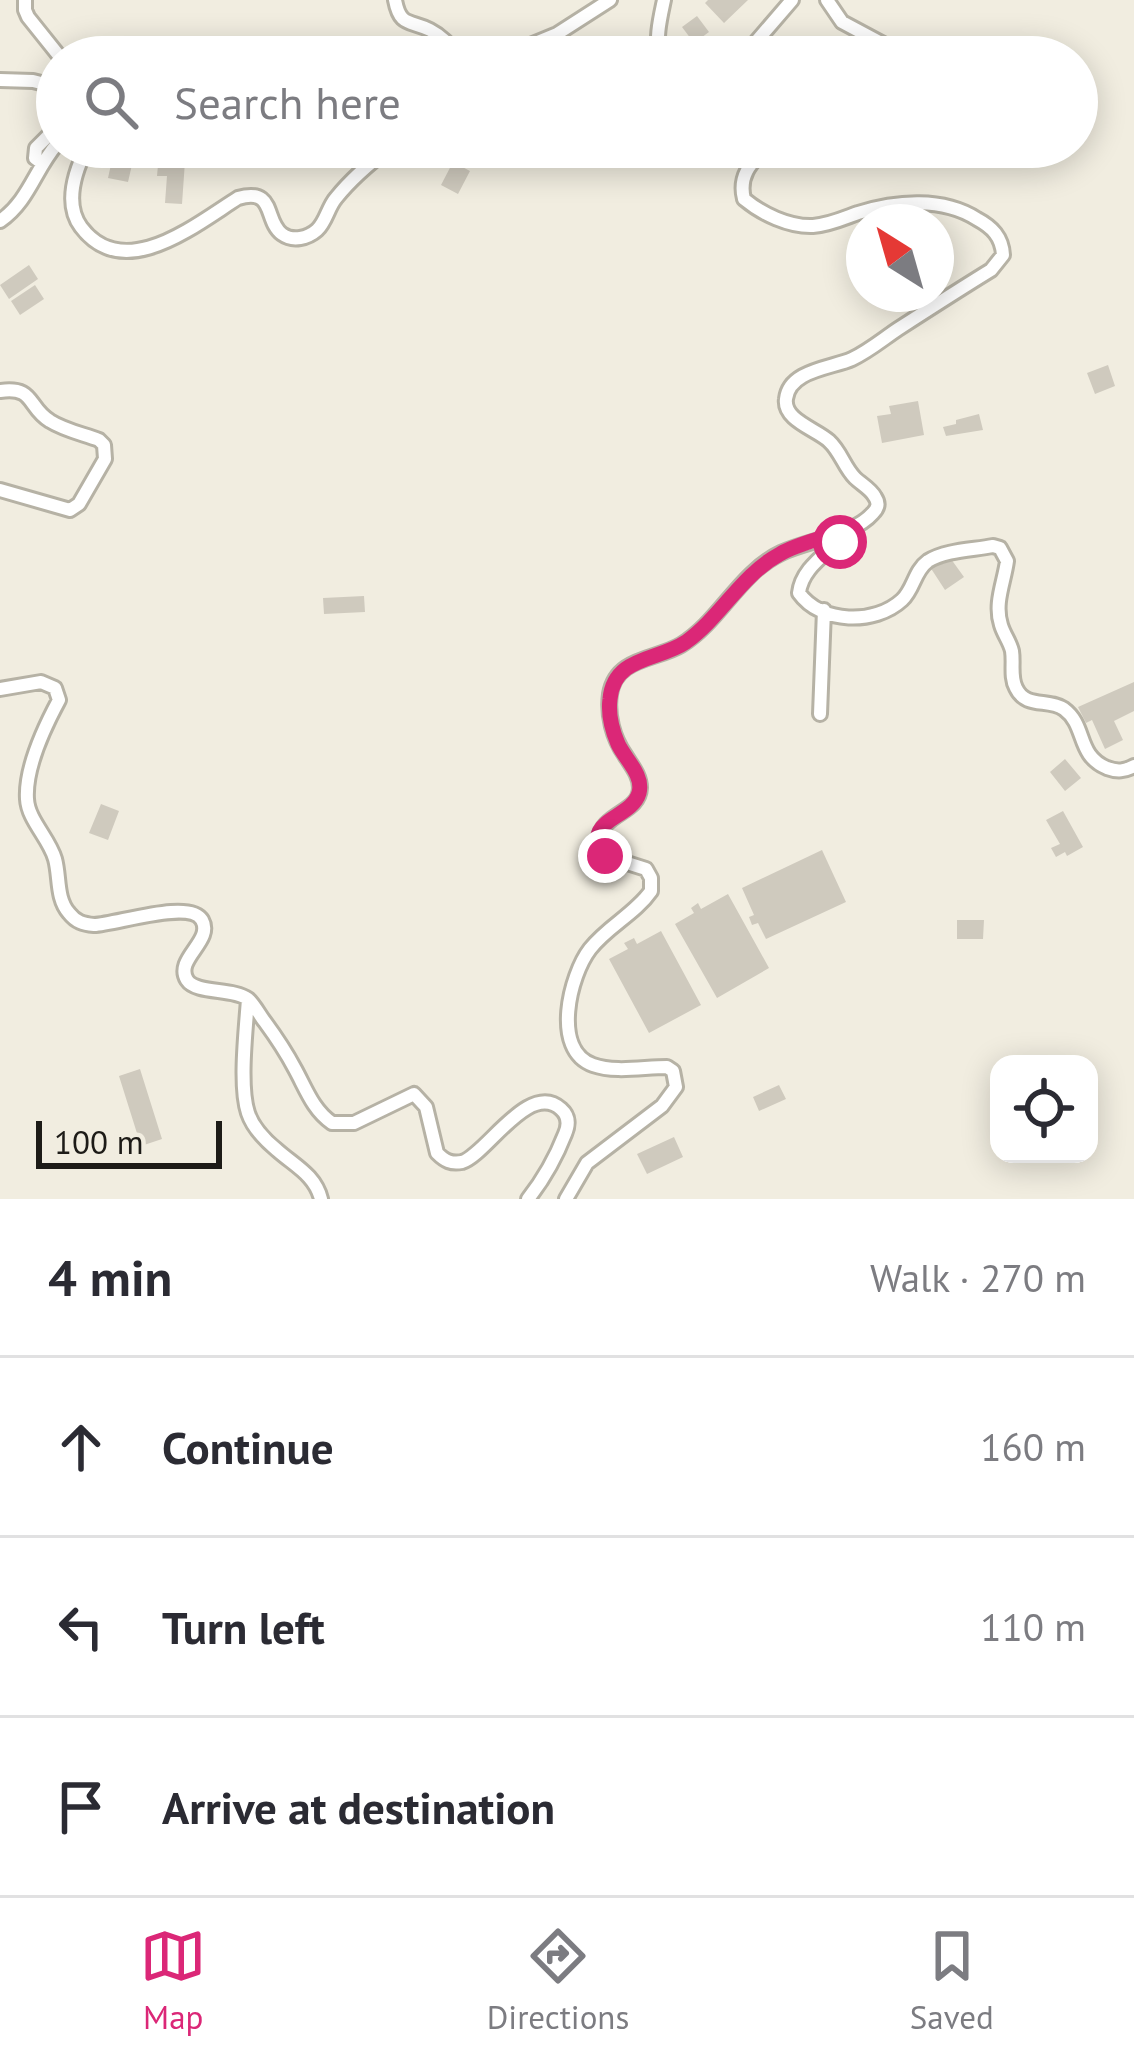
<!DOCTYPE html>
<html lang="en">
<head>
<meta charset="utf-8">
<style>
  body { margin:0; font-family:"PT Sans",sans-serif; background:#f2f2f3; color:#2b2b33 }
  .controls { position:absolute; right:36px; bottom:36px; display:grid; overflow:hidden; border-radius:24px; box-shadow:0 6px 30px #0003 }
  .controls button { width:108px; height:108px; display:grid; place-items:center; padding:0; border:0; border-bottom:3px solid #e1e1e2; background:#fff; color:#2b2b33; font:60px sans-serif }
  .compass { position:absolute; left:846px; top:204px; width:108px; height:108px; border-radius:50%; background:#fff; box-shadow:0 6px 30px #0003; rotate:323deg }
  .scale { position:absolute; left:36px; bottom:30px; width:186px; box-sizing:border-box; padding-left:12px; border:6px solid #1d1b17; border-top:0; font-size:33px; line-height:42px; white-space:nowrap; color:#1d1b17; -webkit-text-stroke:9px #f1ede0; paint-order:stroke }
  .stop { position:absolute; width:36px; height:36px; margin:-27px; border:9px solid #db2777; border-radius:50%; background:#fff }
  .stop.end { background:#db2777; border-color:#fff; box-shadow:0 3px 12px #0008 }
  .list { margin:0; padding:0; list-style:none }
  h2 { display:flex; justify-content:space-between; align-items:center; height:156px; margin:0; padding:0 48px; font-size:51px }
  h2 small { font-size:39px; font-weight:400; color:#7c7c81 }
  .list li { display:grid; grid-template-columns:78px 1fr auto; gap:36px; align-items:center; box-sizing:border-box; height:180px; padding:0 48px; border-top:3px solid #e1e1e2 }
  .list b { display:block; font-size:45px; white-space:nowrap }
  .list em { font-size:39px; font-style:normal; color:#7c7c81 }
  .icon { flex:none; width:66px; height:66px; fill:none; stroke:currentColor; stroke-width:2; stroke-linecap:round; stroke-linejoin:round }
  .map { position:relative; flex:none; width:1134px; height:1199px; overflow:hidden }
  .search { position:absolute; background:#fff; box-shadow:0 6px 30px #0003; left:36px; right:36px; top:36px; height:132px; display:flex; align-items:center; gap:30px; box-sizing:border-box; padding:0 42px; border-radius:66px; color:#7c7c81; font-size:45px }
  .sheet { height:696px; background:#fff }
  nav { display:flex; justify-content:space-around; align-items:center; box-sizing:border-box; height:168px; border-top:3px solid #e1e1e2; background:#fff; font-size:33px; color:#7c7c81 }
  nav a { display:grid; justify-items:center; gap:6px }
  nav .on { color:#db2777 }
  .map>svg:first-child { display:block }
  .building { fill:#cfcabe }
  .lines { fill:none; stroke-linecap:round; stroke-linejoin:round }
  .minor-casing { stroke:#b6b2a5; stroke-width:18 }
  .minor { stroke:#fff; stroke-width:12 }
  .route { stroke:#db2777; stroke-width:15 }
</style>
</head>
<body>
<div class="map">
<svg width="1134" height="1199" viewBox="0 0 1134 1199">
  <rect width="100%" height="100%" fill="#f1ede0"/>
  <!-- building -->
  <path class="building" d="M708,0H748L724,23L705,3Z
    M697,16L709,32L694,43L682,27Z
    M169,147H186L182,204L165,203L167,176H157L158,165H167Z
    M114,151L134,156L128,182L108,178Z
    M453,162L470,171L458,194L441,185Z
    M29,265L38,279L9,299L0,285Z
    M35,285L44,299L20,315L11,301Z
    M1108,365L1115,386L1095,394L1087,373Z
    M918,401L924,435L882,443L877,416L891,414L889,406Z
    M979,414L983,430L946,436L943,427L956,424V420Z
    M951,559L964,577L945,590L930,567L940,560L943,564Z
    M364,596L365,612L324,614L323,598Z
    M1134,682V711L1114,721L1123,740L1105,749L1092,720L1086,723L1078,707Z
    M1065,759L1081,778L1065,791L1050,772Z
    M101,804L119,811L108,840L89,833Z
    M1063,811L1083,847L1067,856L1065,852L1056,857L1051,848L1060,844L1046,820Z
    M822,850L846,902L766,939L758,923L752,925L749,917L754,915L742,888Z
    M728,894L769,968L717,998L675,924L694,913L691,908L698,903L701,909Z
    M957,920H984L983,939H957Z
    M661,931L701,1005L649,1033L609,959L628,949L624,943L634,938L637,944Z
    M140,1069L162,1139L141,1146L119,1076Z
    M779,1085L786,1099L759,1111L753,1097Z
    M674,1137L683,1157L647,1174L637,1154Z"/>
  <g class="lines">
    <defs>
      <path id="minor" d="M25,0V10L28,17L60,57
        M395,0C400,27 410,20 430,30C442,36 451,47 460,57
        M827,0L842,22L885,45L888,57
        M501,57L557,34L610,0
        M660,57C655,39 660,19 664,0
        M743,57L792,0
        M0,80L33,81L57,87
        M87,147C75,171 64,204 81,227C124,284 195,225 238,198C276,187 264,221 282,234C293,242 308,238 317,230C326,222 328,207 336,198C352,178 371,162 391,147
        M42,163L35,158L36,148L57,127
        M0,221C29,201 35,169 57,144
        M0,391C35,386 27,407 50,421C64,430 83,434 99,440L104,445L105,459L79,504L70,510L0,490
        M849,529C833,551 802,565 799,593C821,624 875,625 902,600C914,589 914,571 928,561C946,550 972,550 993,546L1000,548L1007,561C1004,583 994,603 1001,625C1004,635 1010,642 1012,651C1014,663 1010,677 1016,688C1026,709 1048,698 1064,709C1087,726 1076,755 1107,768C1118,772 1124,771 1134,766
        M0,689L41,682L55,688L59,700C45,726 25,768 27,799C28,820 49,838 55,859C60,877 56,898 69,913C76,922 83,924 94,925C117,924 190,899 202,920C214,941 174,959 187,980C196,994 233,988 248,999C254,1004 260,1016 265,1022C276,1037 286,1052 295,1069C306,1089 313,1110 332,1123H354L414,1094L426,1107L437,1153C445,1161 451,1164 462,1162C486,1155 529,1080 561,1109C569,1116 569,1125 565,1134C556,1157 543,1180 528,1199
        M820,714L824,610
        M248,999C246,1029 239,1086 248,1113C253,1128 266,1141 277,1150C295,1166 315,1175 321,1199
        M566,1199L587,1163L662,1106L676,1087L673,1071L667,1067C643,1067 616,1073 593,1065C551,1050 570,975 590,949C608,926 635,914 651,891V878L646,869L605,856L598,842C601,812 639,814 640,788C640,775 631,765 625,755C613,738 607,715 610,694C616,657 656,660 681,645C720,621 739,573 781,553C808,540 853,536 873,513C878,508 879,503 875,497C871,489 861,484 855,478C844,467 841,452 829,441C816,429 783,420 786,399C789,370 832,368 852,359C869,351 883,339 898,329C929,309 960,289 991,270L1003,255C1002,237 992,227 977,219C943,197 896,201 858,213C844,218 829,225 813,226C789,227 762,214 744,199C738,176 751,163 766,147"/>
    </defs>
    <!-- minor casing -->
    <use href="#minor" class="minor-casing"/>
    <!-- minor -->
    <use href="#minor" class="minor"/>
  </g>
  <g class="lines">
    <!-- route -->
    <path class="route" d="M605,856C579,819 631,820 639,793C644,775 625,759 618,744C612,730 608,714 610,699C614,656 658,661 686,642C721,617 741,575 780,554C801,542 827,538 849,528L840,542"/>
  </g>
</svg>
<div class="controls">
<button><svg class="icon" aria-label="locate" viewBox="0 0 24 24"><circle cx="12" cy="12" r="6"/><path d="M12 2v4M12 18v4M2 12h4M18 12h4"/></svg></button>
</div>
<svg class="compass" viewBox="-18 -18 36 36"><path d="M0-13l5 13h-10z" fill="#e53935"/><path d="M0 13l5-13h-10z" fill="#7c7c81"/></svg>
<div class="scale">100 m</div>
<div class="stop" style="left:840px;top:542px"></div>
<div class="stop end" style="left:605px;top:856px"></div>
<div class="search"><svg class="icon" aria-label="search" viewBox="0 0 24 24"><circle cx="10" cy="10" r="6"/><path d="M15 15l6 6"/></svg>Search here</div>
</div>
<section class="sheet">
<h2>4 min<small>Walk · 270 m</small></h2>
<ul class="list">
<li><svg class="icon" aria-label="ahead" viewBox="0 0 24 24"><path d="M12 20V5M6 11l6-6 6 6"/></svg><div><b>Continue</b></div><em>160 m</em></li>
<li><svg class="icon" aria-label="left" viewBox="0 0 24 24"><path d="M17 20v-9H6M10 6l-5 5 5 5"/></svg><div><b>Turn left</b></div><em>110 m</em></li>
<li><svg class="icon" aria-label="arrive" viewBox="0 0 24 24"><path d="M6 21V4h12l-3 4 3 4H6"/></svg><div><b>Arrive at destination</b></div></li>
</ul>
</section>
<nav>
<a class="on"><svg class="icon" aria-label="map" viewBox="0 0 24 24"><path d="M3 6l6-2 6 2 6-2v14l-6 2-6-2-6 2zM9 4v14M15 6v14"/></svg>Map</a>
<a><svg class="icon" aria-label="directions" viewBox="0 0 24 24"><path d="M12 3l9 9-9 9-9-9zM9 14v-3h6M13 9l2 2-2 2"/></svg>Directions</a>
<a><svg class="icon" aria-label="saved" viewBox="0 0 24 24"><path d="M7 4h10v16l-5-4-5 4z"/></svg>Saved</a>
</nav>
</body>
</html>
